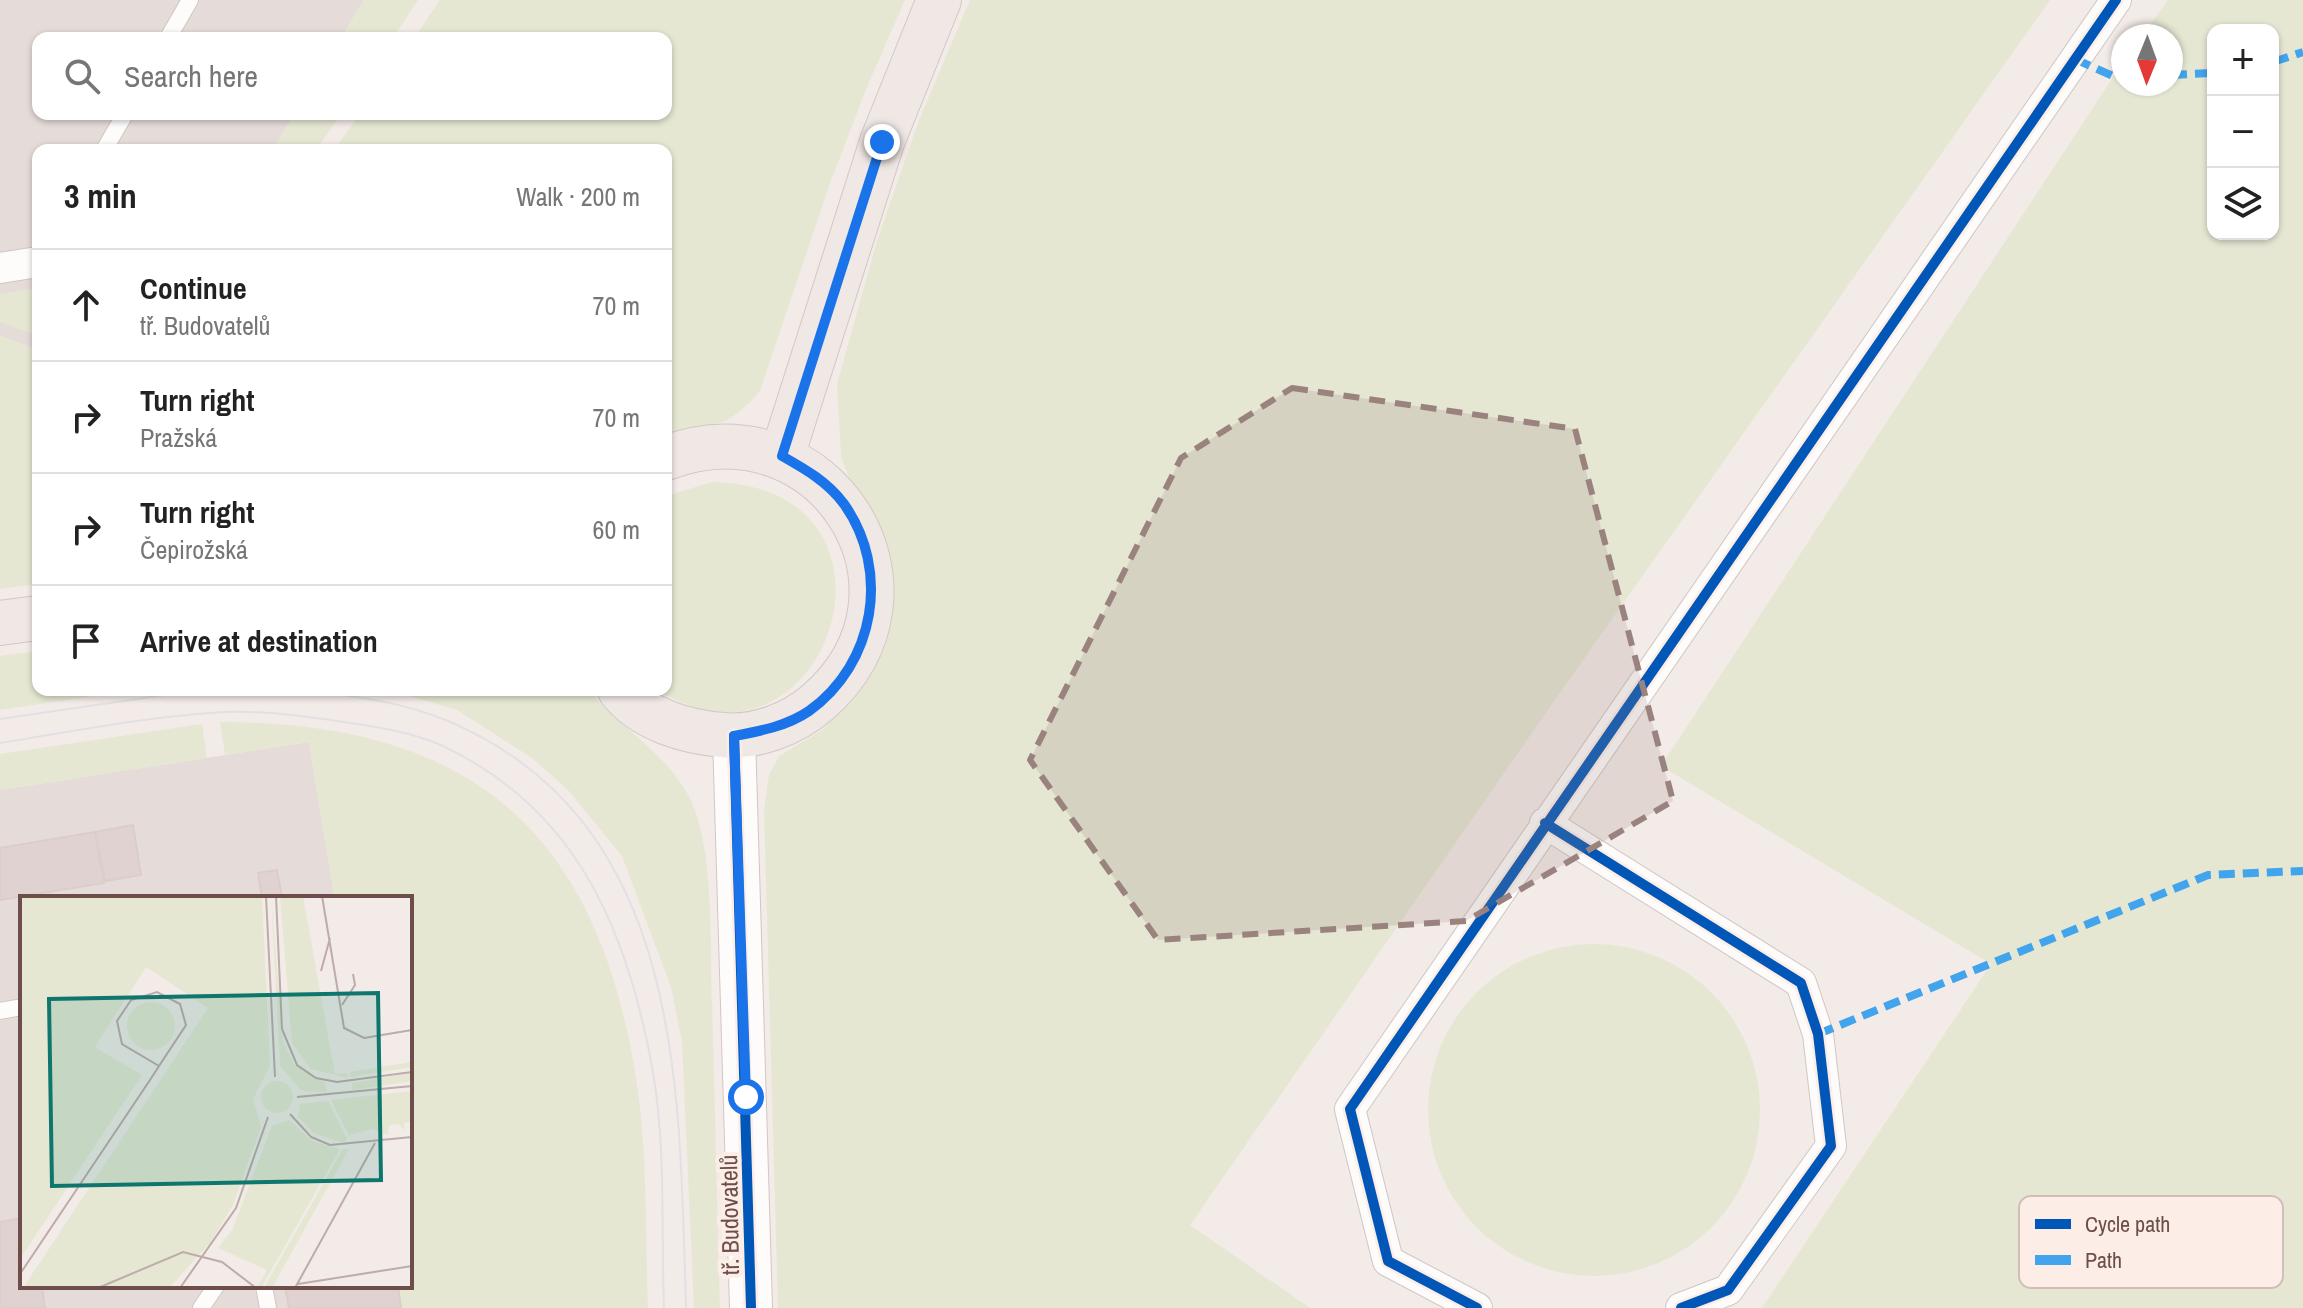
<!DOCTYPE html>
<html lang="en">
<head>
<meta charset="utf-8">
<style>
  body { margin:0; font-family:"Archivo Narrow",sans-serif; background:#f2f2f2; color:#222 }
  .controls { position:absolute; right:24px; top:24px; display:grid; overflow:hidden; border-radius:16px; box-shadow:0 2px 6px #0004 }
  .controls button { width:72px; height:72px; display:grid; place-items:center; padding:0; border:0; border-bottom:2px solid #e0e0e0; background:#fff; color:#222; font:40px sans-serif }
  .compass { position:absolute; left:2111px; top:24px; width:72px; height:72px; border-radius:50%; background:#fff; box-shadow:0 2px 6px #0004; rotate:181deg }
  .stop { position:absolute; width:24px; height:24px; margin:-18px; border:6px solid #1a73e8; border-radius:50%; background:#fff }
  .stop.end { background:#1a73e8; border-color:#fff; box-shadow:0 2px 8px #0008 }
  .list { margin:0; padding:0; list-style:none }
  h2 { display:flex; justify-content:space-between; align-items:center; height:104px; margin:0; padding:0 32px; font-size:34px }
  h2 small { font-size:26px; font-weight:400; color:#767676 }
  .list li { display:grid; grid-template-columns:52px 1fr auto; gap:24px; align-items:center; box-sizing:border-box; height:112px; padding:0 32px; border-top:2px solid #e0e0e0 }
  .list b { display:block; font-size:30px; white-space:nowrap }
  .list p { margin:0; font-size:26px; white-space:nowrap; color:#767676 }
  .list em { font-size:26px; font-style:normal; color:#767676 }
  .icon { flex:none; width:44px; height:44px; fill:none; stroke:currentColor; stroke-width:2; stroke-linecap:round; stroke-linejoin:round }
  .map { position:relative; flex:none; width:2303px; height:1308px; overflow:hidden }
  .search { position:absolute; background:#fff; box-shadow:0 2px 6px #0004; left:32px; top:32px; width:640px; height:88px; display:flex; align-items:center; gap:20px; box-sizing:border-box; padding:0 28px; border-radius:16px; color:#767676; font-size:30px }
  .panel { position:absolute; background:#fff; box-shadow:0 2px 6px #0004; left:32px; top:144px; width:640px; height:552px; border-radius:16px }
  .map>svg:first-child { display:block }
  .industrial { fill:#e5dbd8 }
  .green { fill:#e5e7d3; fill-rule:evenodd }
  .building { fill:#dfd2d0; stroke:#dbcdca; stroke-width:2 }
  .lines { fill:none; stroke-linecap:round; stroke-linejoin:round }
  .lane-casing { stroke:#d0c6c3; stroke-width:18 }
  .street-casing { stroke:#d0c6c3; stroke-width:32 }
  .secondary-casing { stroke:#d2c6c4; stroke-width:44 }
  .primary-casing { stroke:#d3c7c5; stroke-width:46 }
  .lane { stroke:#fdfcfb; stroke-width:16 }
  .street { stroke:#fdfcfb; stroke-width:30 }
  .secondary { stroke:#fdfcfb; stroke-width:42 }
  .primary { stroke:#f0e8e4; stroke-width:44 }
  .tram { stroke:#e2e0e3; stroke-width:2 }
  .quiet { stroke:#41a4ec; stroke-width:8; stroke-dasharray:16 8; stroke-linecap:butt }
  .cycleway-casing { stroke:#fceee7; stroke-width:15 }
  .cycleway { stroke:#0057b8; stroke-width:10 }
  .route { stroke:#1a73e8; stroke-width:10 }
  .marked { fill:#9a827f; fill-opacity:0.2; stroke:#9a827f; stroke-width:6; stroke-dasharray:16 10; stroke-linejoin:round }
  .labels { text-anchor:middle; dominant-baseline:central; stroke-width:8; stroke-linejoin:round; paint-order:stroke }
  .street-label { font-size:24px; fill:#6d4e4b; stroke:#fceee7 }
  .inset-road { fill:none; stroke:#bdaca9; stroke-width:2 }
  .view { fill:#0f766e; fill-opacity:0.15; stroke:#0f766e; stroke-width:4 }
  .inset-edge { fill:none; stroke:#6d4e4b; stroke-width:4 }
  .key { fill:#fceee7; stroke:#d1beb8; stroke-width:2 }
  .key-label { font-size:22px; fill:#6d4e4b }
</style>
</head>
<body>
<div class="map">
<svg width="2303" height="1308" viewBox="0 0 2303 1308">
  <rect width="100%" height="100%" fill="#f3ebe7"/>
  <!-- industrial -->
  <path class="industrial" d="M0,0H364L341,38H38V114H294L273,150H38V421L0,434Z
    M309,742L335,898H22V1286H400L403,1308H0V790Z"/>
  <!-- green -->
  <path class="green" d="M364,0H418L393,38H341Z
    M440,0H905L867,87L829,186L760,391C730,427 710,428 666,437V150H334L360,114H666V38H414Z
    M970,0H2050L1559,694L1190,1225L1310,1308H778L764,811L769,775L779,756L822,730L848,703L866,674L857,498L841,457L837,384L877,241L919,120Z
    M2168,0H2303V1308H1762L1991,964L1661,766L2123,62V84H2171V36H2142ZM2213,30H2273V234H2213Z
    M294,114H341L316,150H273Z
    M38,288V336L0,322V294Z
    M0,335L38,350V584L0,589Z
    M712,482C929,486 828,797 657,690H666V496Z
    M38,651V690H133L0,710V656Z
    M389,690H589C620,729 664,750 688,795C715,844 710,947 712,1004C715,1106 717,1207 720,1308H694L682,1042L671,987L622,856L568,790L532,758L457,710Z
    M220,722C470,722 597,830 636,1078C648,1153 645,1232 648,1308H401L398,1286H410V898H334L309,742L225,755Z
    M202,724L207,758L0,790V754Z
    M1428 1110a166 166 0 1 1 332 0a166 166 0 1 1-332 0Z"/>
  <!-- building -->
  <path class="building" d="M133,825L141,875L105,881L95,832Z
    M95,832L104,883L0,900V848Z
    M277,870L282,898H262L258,873Z
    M22,1218V1286H42L45,1308H0V1222Z
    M285,1286H398L401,1308H289Z"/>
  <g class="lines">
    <defs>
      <path id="lane" d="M168,38L190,0
        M104,150L125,114
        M0,1011L22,1007
        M264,1286L268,1308
        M201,1308L216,1286"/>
      <path id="street" d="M0,268L38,262
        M1545,823L1801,983L1818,1034L1831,1146L1728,1290L1681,1308
        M1477,1308L1388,1261L1350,1109L2116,0"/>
      <path id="secondary" d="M734,736L751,1308"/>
      <path id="primary" d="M782,456L882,142L939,0
        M0,623L38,618
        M620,690C644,720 686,732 723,735C756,738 793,724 818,702C946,590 824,398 666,458"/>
    </defs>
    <!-- lane casing -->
    <use href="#lane" class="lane-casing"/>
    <!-- street casing -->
    <use href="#street" class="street-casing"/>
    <!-- secondary casing -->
    <use href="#secondary" class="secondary-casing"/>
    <!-- primary casing -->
    <use href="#primary" class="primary-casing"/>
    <!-- lane -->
    <use href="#lane" class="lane"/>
    <!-- street -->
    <use href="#street" class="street"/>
    <!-- secondary -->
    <use href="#secondary" class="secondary"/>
    <!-- primary -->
    <use href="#primary" class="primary"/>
    <!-- tram -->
    <path class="tram" d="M306,690C354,696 403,702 448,721C686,822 679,1089 686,1308
      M0,719L199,690
      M0,743C69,732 140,718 210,713C251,709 296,715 337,721C371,726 410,731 443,746C578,810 628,932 653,1072C666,1148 661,1231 664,1308"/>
    <!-- quiet -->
    <path class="quiet" d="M2075,59L2113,76H2123
      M2273,62L2303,52
      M2171,75L2213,73
      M1818,1034L2208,875L2303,871"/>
    <defs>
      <path id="cycleway" d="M734,736L751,1308
        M1545,823L1801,983L1818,1034L1831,1146L1728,1290L1681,1308
        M1477,1308L1388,1261L1350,1109L2116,0"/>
    </defs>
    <!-- cycleway casing -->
    <use href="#cycleway" class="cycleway-casing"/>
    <!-- cycleway -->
    <use href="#cycleway" class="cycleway"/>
  </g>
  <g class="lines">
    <!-- route -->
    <path class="route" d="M746,1097L734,736C761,731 787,726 809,711C875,664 891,570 844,504C828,482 805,469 782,456L882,142"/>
  </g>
  <!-- marked area -->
  <path class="marked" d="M1292,388L1575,429L1673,801L1466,921L1158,940L1030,760L1181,458Z"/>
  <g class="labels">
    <!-- street labels -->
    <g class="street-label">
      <text transform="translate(729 1215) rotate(-91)">tř. Budovatelů</text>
    </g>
  </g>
  <!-- overview -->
  <g transform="translate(20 896)">
    <rect width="392" height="392" fill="#f3ebe7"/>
    <path d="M0,0H242L250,170L233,203L241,231L213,309L190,347L149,392H3L188,112L126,71L75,151L122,179L0,363ZM251,0L263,145L274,168L305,187L307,196L282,195L260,170ZM260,0H283L315,178L327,177L328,182L291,173L272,147ZM107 130a24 24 0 1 1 48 0a24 24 0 1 1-48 0ZM392,166V171L331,181L330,176ZM392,177V185L333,194L332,187ZM241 201a16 16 0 1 1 32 0a16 16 0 1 1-32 0ZM392,195V225L384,227L385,235L379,228L369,229L368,239L352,233L329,239L311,204ZM308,205L327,243L324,247L295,238L278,221L280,208ZM269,224L292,245L320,253L241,392H237L247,374L198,352L212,334L252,230ZM323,253H329L252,392H244Z" fill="#e5e7d3"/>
    <path class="inset-road" d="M246,0L255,181M256,0L262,133L277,169L296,182L317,186L392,176M302,0L324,132L344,142L392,134M301,75L310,42M322,109L335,89L333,78M277,201L392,190M270,218L291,241L310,249L392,241M0,378L130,184L139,170L166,129L160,108L137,96L111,104L97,125L102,148L139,170M278,388L392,370M78,392L163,356L202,366L236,392M160,392L216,312L248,221M275,392L355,247"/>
    <path class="view" d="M358,97L361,284L32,290L29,103Z"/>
    <rect width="392" height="392" class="inset-edge"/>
  </g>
  <!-- legend -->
  <rect x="2019" y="1196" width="264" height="92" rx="12" class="key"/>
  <rect x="2035" y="1219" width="36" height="10" fill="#0057b8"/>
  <rect x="2035" y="1255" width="36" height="10" fill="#41a4ec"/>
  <g class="key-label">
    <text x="2085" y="1232">Cycle path</text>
    <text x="2085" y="1268">Path</text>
  </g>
</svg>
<div class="controls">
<button>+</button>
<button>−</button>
<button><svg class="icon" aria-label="layers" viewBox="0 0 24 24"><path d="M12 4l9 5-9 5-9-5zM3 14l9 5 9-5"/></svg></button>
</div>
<svg class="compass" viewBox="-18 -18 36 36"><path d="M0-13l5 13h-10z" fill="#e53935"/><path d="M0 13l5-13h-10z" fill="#767676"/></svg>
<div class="stop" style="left:746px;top:1097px"></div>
<div class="stop end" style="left:882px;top:142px"></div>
<div class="search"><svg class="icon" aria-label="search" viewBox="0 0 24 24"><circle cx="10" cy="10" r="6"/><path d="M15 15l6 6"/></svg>Search here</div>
<section class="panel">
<h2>3 min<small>Walk · 200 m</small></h2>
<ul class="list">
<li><svg class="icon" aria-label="ahead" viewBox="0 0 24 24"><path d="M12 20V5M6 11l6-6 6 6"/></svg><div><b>Continue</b><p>tř. Budovatelů</p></div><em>70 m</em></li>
<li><svg class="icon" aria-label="right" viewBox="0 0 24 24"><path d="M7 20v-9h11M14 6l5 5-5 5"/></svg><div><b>Turn right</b><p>Pražská</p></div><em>70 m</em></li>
<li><svg class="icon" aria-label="right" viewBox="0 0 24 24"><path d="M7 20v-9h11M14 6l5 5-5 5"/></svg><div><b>Turn right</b><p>Čepirožská</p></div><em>60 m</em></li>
<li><svg class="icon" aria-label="arrive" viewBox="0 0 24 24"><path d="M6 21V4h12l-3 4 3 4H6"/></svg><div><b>Arrive at destination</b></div></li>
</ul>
</section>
</div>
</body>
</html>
